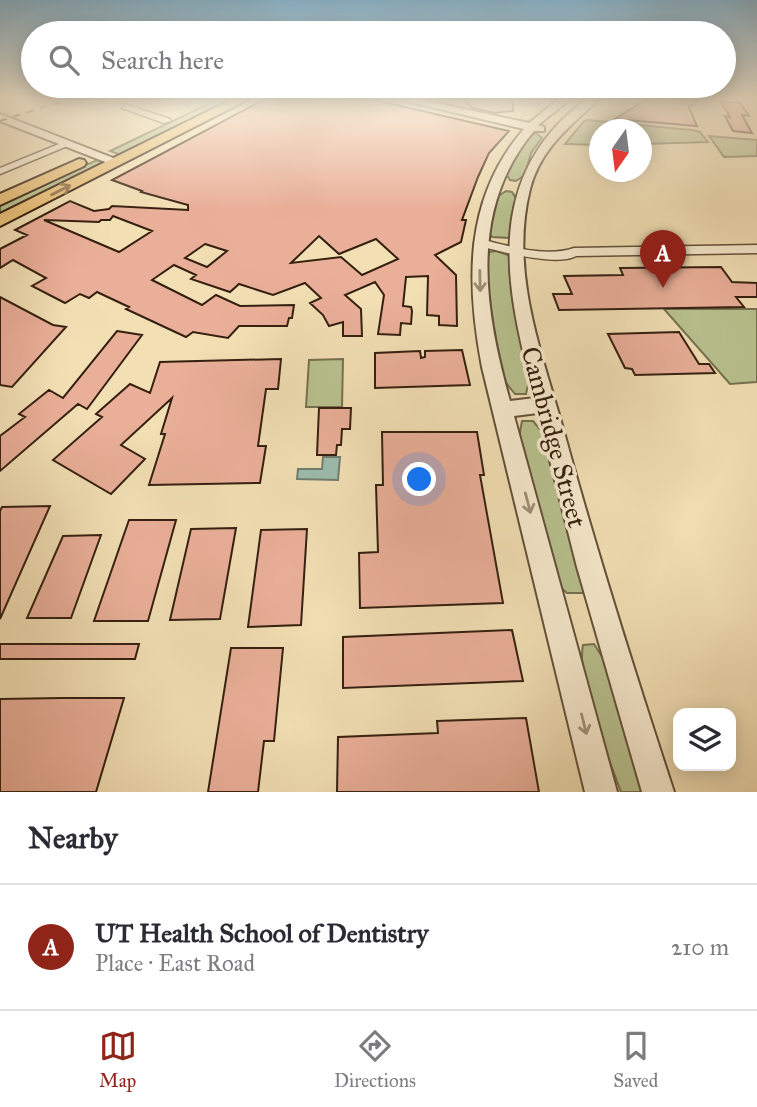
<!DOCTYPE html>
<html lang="en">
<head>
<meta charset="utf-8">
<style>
  body { margin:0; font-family:"IM FELL Great Primer",serif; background:#f2f2f3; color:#2b2b33 }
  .controls { position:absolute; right:21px; bottom:21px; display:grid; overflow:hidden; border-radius:14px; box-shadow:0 4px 18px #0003 }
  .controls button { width:63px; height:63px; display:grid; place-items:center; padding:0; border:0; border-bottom:2px solid #e1e1e2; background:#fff; color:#2b2b33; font:35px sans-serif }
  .compass { position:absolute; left:589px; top:119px; width:63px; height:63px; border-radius:50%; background:#fff; box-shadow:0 4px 18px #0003; rotate:194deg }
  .you { position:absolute; left:420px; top:480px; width:24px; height:24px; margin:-18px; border:5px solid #fff; border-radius:50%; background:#1a73e8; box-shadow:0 0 0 10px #1a73e833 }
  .badge { display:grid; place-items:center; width:46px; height:46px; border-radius:50%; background:#8f2418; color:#fff; font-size:23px; font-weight:700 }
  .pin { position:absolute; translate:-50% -58px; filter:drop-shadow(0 2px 4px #0008) }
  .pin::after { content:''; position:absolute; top:37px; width:24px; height:21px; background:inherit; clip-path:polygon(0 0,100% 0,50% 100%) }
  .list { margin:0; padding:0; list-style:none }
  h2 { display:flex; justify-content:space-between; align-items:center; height:91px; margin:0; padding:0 28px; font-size:30px }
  h2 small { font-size:23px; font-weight:400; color:#7c7c81 }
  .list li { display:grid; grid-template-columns:46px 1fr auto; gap:21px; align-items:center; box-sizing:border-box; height:126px; padding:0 28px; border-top:2px solid #e1e1e2 }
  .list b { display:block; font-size:26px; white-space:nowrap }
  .list p { margin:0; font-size:23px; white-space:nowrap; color:#7c7c81 }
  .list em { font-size:23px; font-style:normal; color:#7c7c81 }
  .icon { flex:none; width:38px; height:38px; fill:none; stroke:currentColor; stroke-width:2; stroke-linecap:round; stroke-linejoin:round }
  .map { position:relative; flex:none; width:757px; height:792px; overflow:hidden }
  .search { position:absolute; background:#fff; box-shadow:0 4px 18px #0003; left:21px; right:21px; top:21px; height:77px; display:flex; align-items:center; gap:18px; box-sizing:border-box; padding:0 24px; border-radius:38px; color:#7c7c81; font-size:26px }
  .sheet { height:217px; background:#fff }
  nav { display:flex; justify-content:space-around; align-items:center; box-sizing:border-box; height:98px; border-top:2px solid #e1e1e2; background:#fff; font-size:19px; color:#7c7c81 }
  nav a { display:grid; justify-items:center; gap:4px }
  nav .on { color:#8f2418 }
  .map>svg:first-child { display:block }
  .green { fill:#b8c28f; stroke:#767150; stroke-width:2 }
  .water { fill:#9bbcaf; stroke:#727e6f; stroke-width:2 }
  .building { fill:#eaaf99; stroke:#352010; stroke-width:2; fill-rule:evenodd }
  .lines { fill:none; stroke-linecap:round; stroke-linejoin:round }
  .minor-casing { stroke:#645039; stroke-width:3 }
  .tertiary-casing { stroke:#645039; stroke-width:4 }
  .primary-casing { stroke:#352010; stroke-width:4 }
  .minor { fill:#f7eace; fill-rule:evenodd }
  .tertiary { fill:#f7eace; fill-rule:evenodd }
  .primary { fill:#e9c07a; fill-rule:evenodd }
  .rail { stroke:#352010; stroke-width:2; stroke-dasharray:7 7; stroke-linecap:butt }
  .oneway { stroke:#8f7045 }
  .oneway2 { stroke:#a08f78 }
  .labels { text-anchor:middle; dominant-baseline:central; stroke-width:7; stroke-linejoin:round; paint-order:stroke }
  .street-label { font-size:26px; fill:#352010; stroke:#f7eace }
</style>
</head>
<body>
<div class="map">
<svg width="757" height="792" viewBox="0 0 757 792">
  <rect width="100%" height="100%" fill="#f2dfb4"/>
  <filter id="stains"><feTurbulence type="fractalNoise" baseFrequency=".00286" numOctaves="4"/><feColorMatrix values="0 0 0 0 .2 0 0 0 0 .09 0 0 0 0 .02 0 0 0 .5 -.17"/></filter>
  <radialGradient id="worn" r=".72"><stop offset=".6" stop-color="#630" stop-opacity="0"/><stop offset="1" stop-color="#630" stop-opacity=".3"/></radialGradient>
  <!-- green -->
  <path class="green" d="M221,98H241L123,156L110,151Z
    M587,120L692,130L700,132L708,142L642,144V130H600L599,145L565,144L584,121Z
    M536,133L542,138L531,153L525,175L516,181L510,180L506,174C513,159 521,141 536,133Z
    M709,136L757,140V156L724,157Z
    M97,160L104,163L0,218V204Z
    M506,191L512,192L517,200L511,238L492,237L489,232L497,197Z
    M496,251L511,256L530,376L526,394H515C511,389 505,383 502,376C493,358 484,271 489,252Z
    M664,309H757V382L730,384Z
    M343,359L342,407H306L309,360Z
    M522,421H533L544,434L585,589L583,593H567L560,587L519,437Z
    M594,644C623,686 634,744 648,792H621C608,756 576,681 583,645Z"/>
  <!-- water -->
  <path class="water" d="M323,457H340L338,480L297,479L298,469H322Z"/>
  <!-- building -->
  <path class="building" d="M267,98H366L509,131L489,153L478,177L462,220H466L461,242L435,255L456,275L457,326L439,325V316L427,315L428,276L406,277L403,306L411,307L412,311L411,324L401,323L400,335L378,334L384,295L375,282L345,295L361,309L362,336H343V322L329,326L323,315L310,303L321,298L305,283L273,295L239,284L230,292L191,279L196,275L174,265L152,280L202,305L216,295L240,306L294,305L292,318H289L287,326H239L228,338L193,332L186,337L126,309L129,307L97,292L89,298L80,294L65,303L32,286L46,278L13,260L0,268V249L27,235L15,230L70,201L94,211L109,209L112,206L188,210V205L141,192L142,191L112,180ZM113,216L152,231L119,252L44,220L99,222L101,220H110ZM319,236L339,254L376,239L398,259L362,275L341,257L291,263ZM205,244L227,251L207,267L185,258Z
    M462,98H512L513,111L494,113L472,108Z
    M648,98H701L689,107L697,126L615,119Z
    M721,101L740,103L749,116L742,115L752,133L733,131L725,116L730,117Z
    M721,267L732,282L757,283V297H736L744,307L559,310L553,294H572L564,276L623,275L620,268Z
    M0,297L53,325L66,327L12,387L0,385Z
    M117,331L142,335L87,409L78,404L0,471V436L25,417L19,414L49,390L63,398Z
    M679,332L699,364H709L715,373L635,375L632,369L625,368L608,334Z
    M462,350L470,385L375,388V353L420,351L421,358L425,357V351Z
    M281,359L278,389H266L258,446H266L260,483L149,485L165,434H161L172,398L121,445L145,459L111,494L53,460L102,417L96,414L130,384L150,393L160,362Z
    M319,408H351L350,429H342L341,445H337L336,455H317Z
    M382,432H477L484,475H480L503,603L360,608L359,553L378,552L376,485H383Z
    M50,506L0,619V511L2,507Z
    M129,520H176L148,621H94Z
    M236,528L220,619L170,620L191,529Z
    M307,529L301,625L248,627L261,530Z
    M101,535L71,618H27L63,536Z
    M512,630L523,681L343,688V637Z
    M0,644H139L135,659H0Z
    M231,648H283L274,741H264L258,792H208Z
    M62,698H124L96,792H0V699Z
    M526,718L539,792H337L338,737L438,733L437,721Z"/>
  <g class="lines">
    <defs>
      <path id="minor" d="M125,104L170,119L171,121L164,123L122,108Z
        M64,142L72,144L0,174V168Z
        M480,239C509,246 545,258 574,248L757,245V253L576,256C557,267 498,251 476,245L474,243Z"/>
      <path id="tertiary" d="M393,98H412L529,123L560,98H572L538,125L544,127V131H534C468,209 484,309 510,401L535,398C505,287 481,176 588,98H600C571,126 541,147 530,189C509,272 542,353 564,432C597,553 635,673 674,792H642L577,567L538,413L514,416L617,792H585L482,367C466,282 464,198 524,129Z
        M0,114L121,161L123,163L113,165L0,121Z"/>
      <path id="primary" d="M235,98H251L0,226V214Z
        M79,159L84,160L86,163L84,166L0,205V194Z"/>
    </defs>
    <!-- minor casing -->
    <use href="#minor" class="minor-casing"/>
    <!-- tertiary casing -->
    <use href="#tertiary" class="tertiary-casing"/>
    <!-- primary casing -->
    <use href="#primary" class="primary-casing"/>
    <!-- minor -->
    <use href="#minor" class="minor"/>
    <!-- tertiary -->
    <use href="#tertiary" class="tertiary"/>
    <!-- primary -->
    <use href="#primary" class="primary"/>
    <!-- rail -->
    <path class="rail" d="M0,121L73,98"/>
  </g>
  <!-- one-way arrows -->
  <defs><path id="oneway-shaft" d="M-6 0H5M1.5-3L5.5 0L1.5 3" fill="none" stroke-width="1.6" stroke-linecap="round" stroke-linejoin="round" transform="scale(1.75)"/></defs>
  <use class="oneway" href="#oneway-shaft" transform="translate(61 190) rotate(-27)"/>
  <g class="oneway2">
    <use href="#oneway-shaft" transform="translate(480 281) rotate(89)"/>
    <use href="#oneway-shaft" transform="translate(528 503) rotate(75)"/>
    <use href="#oneway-shaft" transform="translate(584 724) rotate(76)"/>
  </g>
  <!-- sky -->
  <linearGradient id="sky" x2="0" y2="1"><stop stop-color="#89b7d1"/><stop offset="0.47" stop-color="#f9f1dd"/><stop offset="1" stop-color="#f9f1dd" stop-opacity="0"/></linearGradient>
  <rect width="757" height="209" fill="url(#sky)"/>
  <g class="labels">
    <!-- street labels -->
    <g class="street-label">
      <text transform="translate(554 437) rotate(75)">Cambridge Street</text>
    </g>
  </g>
  <rect width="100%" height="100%" filter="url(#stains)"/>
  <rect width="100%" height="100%" fill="url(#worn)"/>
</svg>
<div class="controls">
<button><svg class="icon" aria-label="layers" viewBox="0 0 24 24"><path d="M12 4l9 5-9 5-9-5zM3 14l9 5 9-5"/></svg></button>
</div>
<svg class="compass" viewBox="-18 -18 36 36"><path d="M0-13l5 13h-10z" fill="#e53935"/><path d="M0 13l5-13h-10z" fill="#7c7c81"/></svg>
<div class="you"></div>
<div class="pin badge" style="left:663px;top:288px">A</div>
<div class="search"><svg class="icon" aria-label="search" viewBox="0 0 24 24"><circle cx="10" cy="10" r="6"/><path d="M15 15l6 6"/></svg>Search here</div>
</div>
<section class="sheet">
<h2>Nearby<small></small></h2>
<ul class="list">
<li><span class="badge">A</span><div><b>UT Health School of Dentistry</b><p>Place · East Road</p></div><em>210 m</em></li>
</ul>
</section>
<nav>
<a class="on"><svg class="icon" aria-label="map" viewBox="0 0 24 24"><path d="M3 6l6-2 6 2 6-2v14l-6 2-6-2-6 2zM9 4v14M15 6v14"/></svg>Map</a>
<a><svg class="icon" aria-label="directions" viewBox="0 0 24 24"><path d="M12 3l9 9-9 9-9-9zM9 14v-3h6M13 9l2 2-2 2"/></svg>Directions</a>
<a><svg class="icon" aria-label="saved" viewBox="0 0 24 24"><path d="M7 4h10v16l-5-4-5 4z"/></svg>Saved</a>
</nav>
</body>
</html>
